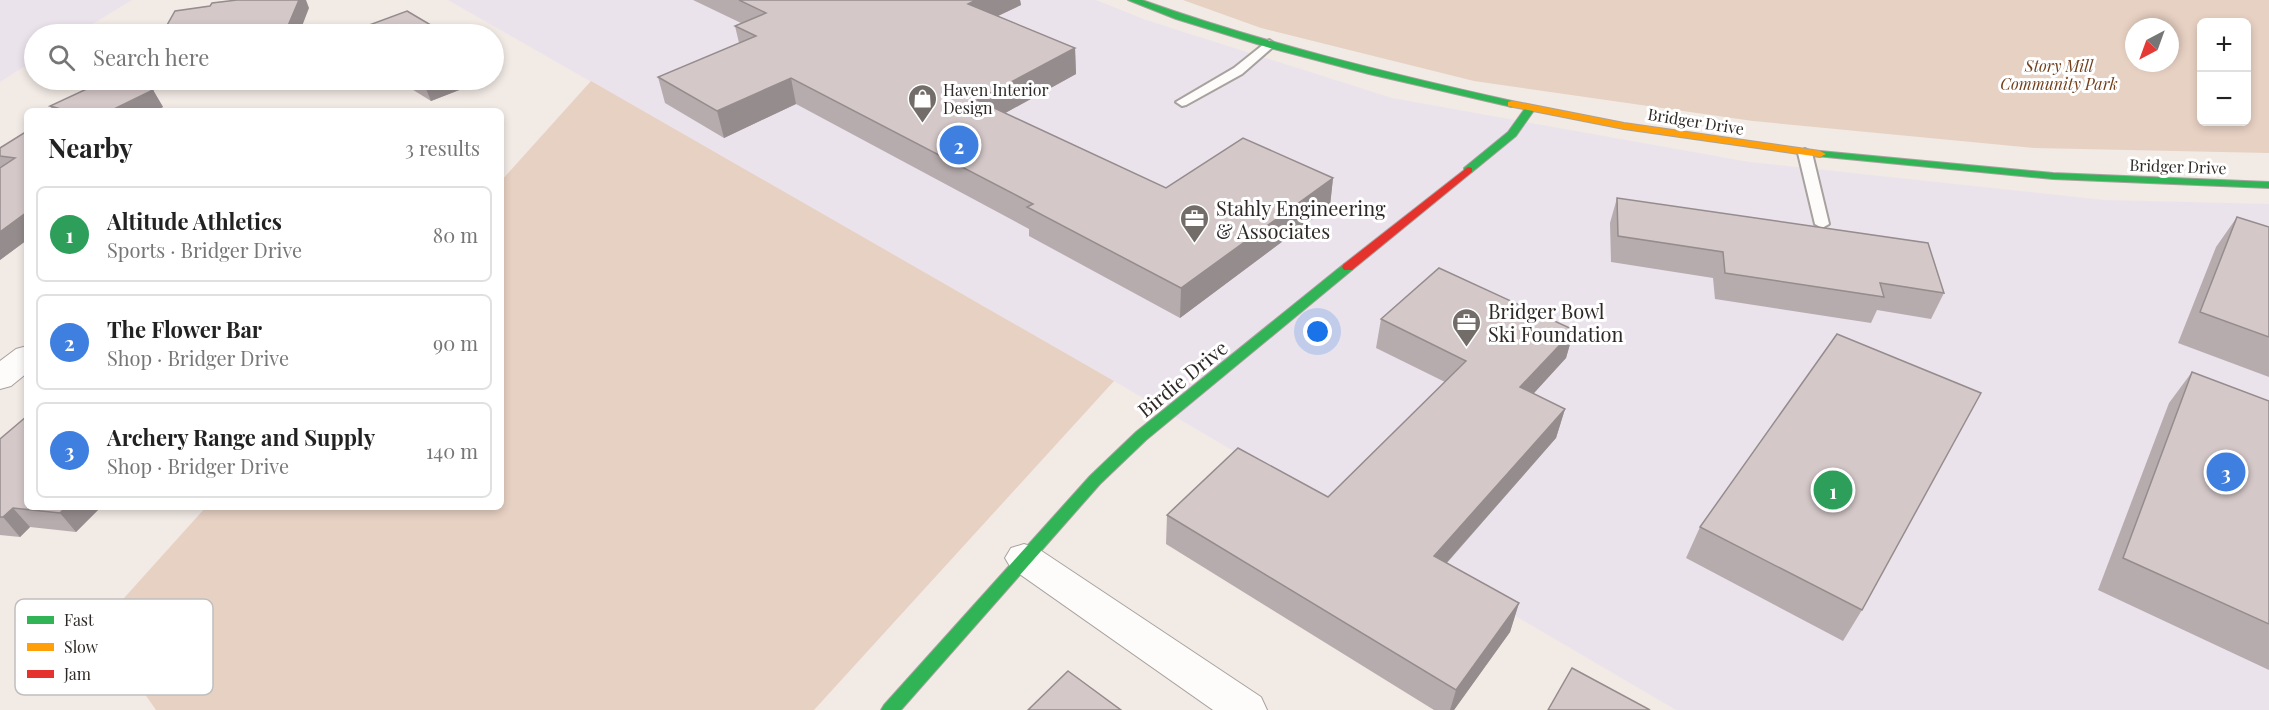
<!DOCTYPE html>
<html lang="en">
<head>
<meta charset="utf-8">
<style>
  body { margin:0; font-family:"Playfair Display",serif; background:#f2f2f2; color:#222 }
  .controls { position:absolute; right:18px; top:18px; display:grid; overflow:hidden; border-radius:9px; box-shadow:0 3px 9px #0003 }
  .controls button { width:54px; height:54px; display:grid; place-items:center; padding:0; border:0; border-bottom:2px solid #e0e0e0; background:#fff; color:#222; font:30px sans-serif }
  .compass { position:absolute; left:2125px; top:18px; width:54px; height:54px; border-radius:50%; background:#fff; box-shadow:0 3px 9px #0003; rotate:221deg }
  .you { position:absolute; left:1318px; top:332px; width:21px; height:21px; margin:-15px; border:4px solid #fff; border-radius:50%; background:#1a73e8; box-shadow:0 0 0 9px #1a73e833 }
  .badge { display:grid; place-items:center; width:39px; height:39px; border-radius:50%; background:#736d69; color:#fff; font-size:20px; font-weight:700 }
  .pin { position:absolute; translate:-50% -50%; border:3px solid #fff; box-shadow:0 2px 6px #0006 }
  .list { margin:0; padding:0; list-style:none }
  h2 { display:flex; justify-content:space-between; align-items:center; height:78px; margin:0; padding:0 24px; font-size:26px }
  h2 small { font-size:20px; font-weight:400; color:#767676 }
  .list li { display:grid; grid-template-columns:39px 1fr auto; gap:18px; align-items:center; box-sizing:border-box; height:96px; margin:0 12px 12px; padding:0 12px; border:2px solid #e0e0e0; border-radius:9px }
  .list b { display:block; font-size:22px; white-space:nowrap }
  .list p { margin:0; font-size:20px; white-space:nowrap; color:#767676 }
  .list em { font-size:20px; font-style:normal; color:#767676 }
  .icon { flex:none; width:33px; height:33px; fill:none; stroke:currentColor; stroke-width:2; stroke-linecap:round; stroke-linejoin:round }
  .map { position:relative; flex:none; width:2269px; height:710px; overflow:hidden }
  .search { position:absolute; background:#fff; box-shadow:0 3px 9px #0003; left:24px; top:24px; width:480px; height:66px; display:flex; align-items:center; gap:15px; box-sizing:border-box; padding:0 21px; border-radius:33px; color:#767676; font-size:22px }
  .panel { position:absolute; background:#fff; box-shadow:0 3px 9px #0003; left:24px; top:108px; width:480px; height:402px; border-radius:9px }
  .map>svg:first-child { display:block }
  .commercial { fill:#ebe3ec }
  .green { fill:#e7d1c3; fill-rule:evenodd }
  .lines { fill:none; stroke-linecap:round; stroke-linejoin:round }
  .lane-casing { stroke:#a8a29e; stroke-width:4 }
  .street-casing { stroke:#a8a29e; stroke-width:2 }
  .fast-casing { stroke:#a8a29e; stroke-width:2 }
  .slow-casing { stroke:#a8a29e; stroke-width:2 }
  .jam-casing { stroke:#a8a29e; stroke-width:2 }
  .lane { fill:#fdfcfb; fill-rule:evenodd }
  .street { fill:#fdfcfb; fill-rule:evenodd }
  .fast { fill:#30b455; fill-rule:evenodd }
  .slow { fill:#ff9f0a; fill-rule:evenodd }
  .jam { fill:#e5322d; fill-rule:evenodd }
  .wall { fill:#b7acad }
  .shaded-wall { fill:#958c8d }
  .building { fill:#d5c8c9; stroke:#958c8d; stroke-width:1.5 }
  .labels { text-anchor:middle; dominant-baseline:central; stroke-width:6; stroke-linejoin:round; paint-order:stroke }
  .far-park-label { font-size:16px; font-style:italic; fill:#713f1b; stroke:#fff }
  .far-poi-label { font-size:16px; fill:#2e2926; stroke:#fff; text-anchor:start }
  .far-street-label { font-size:16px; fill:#2e2926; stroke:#fff }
  .poi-label { font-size:20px; fill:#2e2926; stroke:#fff; text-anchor:start }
  .street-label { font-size:20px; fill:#2e2926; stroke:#fff }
  .key { fill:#fff; stroke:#c0bfbe; stroke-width:1.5 }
  .key-label { font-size:16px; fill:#2e2926 }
</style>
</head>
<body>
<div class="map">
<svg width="2269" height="710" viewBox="0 0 2269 710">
  <rect width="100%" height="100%" fill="#f2eae5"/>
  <!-- commercial -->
  <path class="commercial" d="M0,0H132L76,34H34V60L0,82Z
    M448,0H1096L1146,20L1392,98L1749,162L2104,200L2269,204V710H1676L1114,381Z"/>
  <!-- green -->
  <path class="green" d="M1183,0H2269V153L2034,148L1753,121L1474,81L1261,28ZM2202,22H2246V122H2202ZM2134,27H2170V63H2134Z
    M591,81L1114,381L814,710H156L98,627L206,507H501V181Z"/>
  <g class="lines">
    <defs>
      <path id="lane" d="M1269,40L1275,44L1273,47L1242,74L1186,105L1182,106L1176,102L1234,68Z
        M1805,149L1812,153L1829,224L1822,228L1815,224L1798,153Z"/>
      <path id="street" d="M27,346V373L11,386L0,389V361L16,349Z
        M1024,544L1037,548L1261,697L1267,710H1213L1011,568L1005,558L1011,548Z"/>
      <path id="fast" d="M1128,0H1142C1263,43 1387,73 1512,101L1517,104L1512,107L1369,74L1270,48L1176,19Z
        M1530,106L1535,109L1516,136L1472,172H1464V168L1508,132L1526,107Z
        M1820,151L2053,173L2269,182V188L2053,179L1816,156V152Z
        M1348,263L1354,267L1352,270L1146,440L1100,484L901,710H881L884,705L1090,476L1136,432L1344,264Z"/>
      <path id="slow" d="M1512,101L1624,123L1820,151L1826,154L1820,157L1624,129L1508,106V102Z"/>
      <path id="jam" d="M1468,167L1472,168V172L1352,270H1344L1342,267L1344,264Z"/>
    </defs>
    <!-- lane casing -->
    <use href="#lane" class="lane-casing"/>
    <!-- street casing -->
    <use href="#street" class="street-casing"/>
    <!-- fast casing -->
    <use href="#fast" class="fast-casing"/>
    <!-- slow casing -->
    <use href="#slow" class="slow-casing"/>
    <!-- jam casing -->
    <use href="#jam" class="jam-casing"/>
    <!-- lane -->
    <use href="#lane" class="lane"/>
    <!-- street -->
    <use href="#street" class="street"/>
    <!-- fast -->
    <use href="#fast" class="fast"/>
    <!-- slow -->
    <use href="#slow" class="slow"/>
    <!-- jam -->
    <use href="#jam" class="jam"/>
  </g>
  <!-- wall -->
  <path class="wall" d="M693,0H1020L1021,5L998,16L1075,48L1076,74L1005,113L1166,188L1333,178L1330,206L1180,318L1029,236V229L796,104L724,138L665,103L658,77L739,43L735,26L741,23Z
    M397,80H485L431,101Z
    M153,90L163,107L155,111H53L50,106Z
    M27,131V240L0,260V148Z
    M1617,198L1944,293L1931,319L1877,310L1871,323L1715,299L1713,278L1611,262L1610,223Z
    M2237,217L2269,227V377L2178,343L2216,247Z
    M1381,319L1574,330L1566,358L1533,394L1565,409L1556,438L1447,563L1519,603L1510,632L1454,710H1434L1166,544L1167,515L1328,497L1445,382L1376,348Z
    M2192,372L2269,401V670L2098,590L2169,403Z
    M0,439L27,507H101L76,532L30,527L20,537L0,535Z
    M1700,527L1862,610L1843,641L1686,558Z"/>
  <!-- shaded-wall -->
  <path class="shaded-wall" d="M299,0H306L309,8L299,34H239Z
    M976,0H1020L1021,5L970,29L968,4Z
    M1075,48L1076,74L980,127L977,100Z
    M791,78L796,104L724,138L717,111Z
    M435,80H485L431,101L424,84Z
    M153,90L163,107L155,111H110Z
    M1333,178L1330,206L1180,318L1181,288Z
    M27,212V240L0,260V232Z
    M1574,330L1566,358L1513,416L1520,387Z
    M1565,409L1556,438L1427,585L1434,556Z
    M66,507H101L76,532L60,513Z
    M13,508L30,527L20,537L3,517Z
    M1519,603L1510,632L1454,710H1450L1456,690Z"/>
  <!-- building -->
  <path class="building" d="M237,0H299L287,28L239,34H162L175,11L210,6L212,3Z
    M739,0H976L968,4L1075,48L977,100L1166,188L1243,138L1333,178L1181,288L1027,207L1033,204L791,78L717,111L658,77L756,36L735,26L766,13Z
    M407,11L446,34H345Z
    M106,80H116L153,90L110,111H68L50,106Z
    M417,80H435L424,84Z
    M27,131V212L0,232V168L15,158L0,156V148Z
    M1617,198L1928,243L1944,293L1880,283L1884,297L1725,273L1723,252L1618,236Z
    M2237,217L2269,227V337L2200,312Z
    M1439,268L1574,330L1520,387L1565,409L1434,556L1519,603L1456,690L1167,515L1238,448L1328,497L1466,361L1381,319Z
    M1837,334L1981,393L1862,610L1700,527Z
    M2192,372L2269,401V624L2123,558Z
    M27,416V507H66L60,513L13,508L3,517H0V439Z
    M1572,668L1650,710H1548Z
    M1068,671L1121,710H1028Z"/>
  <!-- icons -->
  <defs>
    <symbol id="shop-pin" viewBox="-11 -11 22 30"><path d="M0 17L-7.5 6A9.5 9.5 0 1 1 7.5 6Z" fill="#736d69" stroke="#fff"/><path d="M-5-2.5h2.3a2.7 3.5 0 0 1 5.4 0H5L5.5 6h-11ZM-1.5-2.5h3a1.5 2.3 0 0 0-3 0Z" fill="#fff"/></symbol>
    <symbol id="office-pin" viewBox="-11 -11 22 30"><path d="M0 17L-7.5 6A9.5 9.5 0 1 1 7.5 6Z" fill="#736d69" stroke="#fff"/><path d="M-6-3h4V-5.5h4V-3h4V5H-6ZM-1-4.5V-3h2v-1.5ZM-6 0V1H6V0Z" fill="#fff"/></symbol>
  </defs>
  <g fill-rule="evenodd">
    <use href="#shop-pin" x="906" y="82" width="33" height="45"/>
    <use href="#office-pin" x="1178" y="202" width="33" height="45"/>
    <use href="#office-pin" x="1450" y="306" width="33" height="45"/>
  </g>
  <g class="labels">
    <!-- far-park labels -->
    <g class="far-park-label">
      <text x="2059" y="65">Story Mill<tspan x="2059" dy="18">Community Park</tspan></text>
    </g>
    <!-- far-poi labels -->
    <g class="far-poi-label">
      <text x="943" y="89">Haven Interior<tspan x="943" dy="18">Design</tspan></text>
    </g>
    <!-- far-street labels -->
    <g class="far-street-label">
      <text transform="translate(1696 121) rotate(9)">Bridger Drive</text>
      <text transform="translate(2178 166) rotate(2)">Bridger Drive</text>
    </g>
    <!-- poi labels -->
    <g class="poi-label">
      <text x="1216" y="207">Stahly Engineering<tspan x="1216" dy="23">&amp; Associates</tspan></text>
      <text x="1488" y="310">Bridger Bowl<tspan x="1488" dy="23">Ski Foundation</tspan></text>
    </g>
    <!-- street labels -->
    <g class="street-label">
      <text transform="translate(1182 378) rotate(-39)">Birdie Drive</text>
    </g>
  </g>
  <!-- legend -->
  <rect x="15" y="599" width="198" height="96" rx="9" class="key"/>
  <rect x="27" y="616" width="27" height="8" fill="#30b455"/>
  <rect x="27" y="643" width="27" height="8" fill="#ff9f0a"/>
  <rect x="27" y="670" width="27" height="8" fill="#e5322d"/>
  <g class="key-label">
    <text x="64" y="626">Fast</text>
    <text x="64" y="653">Slow</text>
    <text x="64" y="680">Jam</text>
  </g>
</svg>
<div class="controls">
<button>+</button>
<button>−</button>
</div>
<svg class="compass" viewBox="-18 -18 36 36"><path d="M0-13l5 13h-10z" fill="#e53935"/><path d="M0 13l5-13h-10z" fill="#767676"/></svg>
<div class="you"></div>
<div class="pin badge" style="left:1833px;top:490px;background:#2e9e5b">1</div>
<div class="pin badge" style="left:959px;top:145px;background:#3f7fe0">2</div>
<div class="pin badge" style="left:2226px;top:472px;background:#3f7fe0">3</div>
<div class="search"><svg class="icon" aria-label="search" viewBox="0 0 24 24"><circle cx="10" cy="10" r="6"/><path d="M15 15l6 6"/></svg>Search here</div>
<section class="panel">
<h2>Nearby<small>3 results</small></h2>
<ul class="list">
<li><span class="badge" style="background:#2e9e5b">1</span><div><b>Altitude Athletics</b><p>Sports · Bridger Drive</p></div><em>80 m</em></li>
<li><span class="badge" style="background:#3f7fe0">2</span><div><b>The Flower Bar</b><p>Shop · Bridger Drive</p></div><em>90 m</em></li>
<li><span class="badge" style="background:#3f7fe0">3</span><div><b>Archery Range and Supply</b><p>Shop · Bridger Drive</p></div><em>140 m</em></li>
</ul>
</section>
</div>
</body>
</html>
